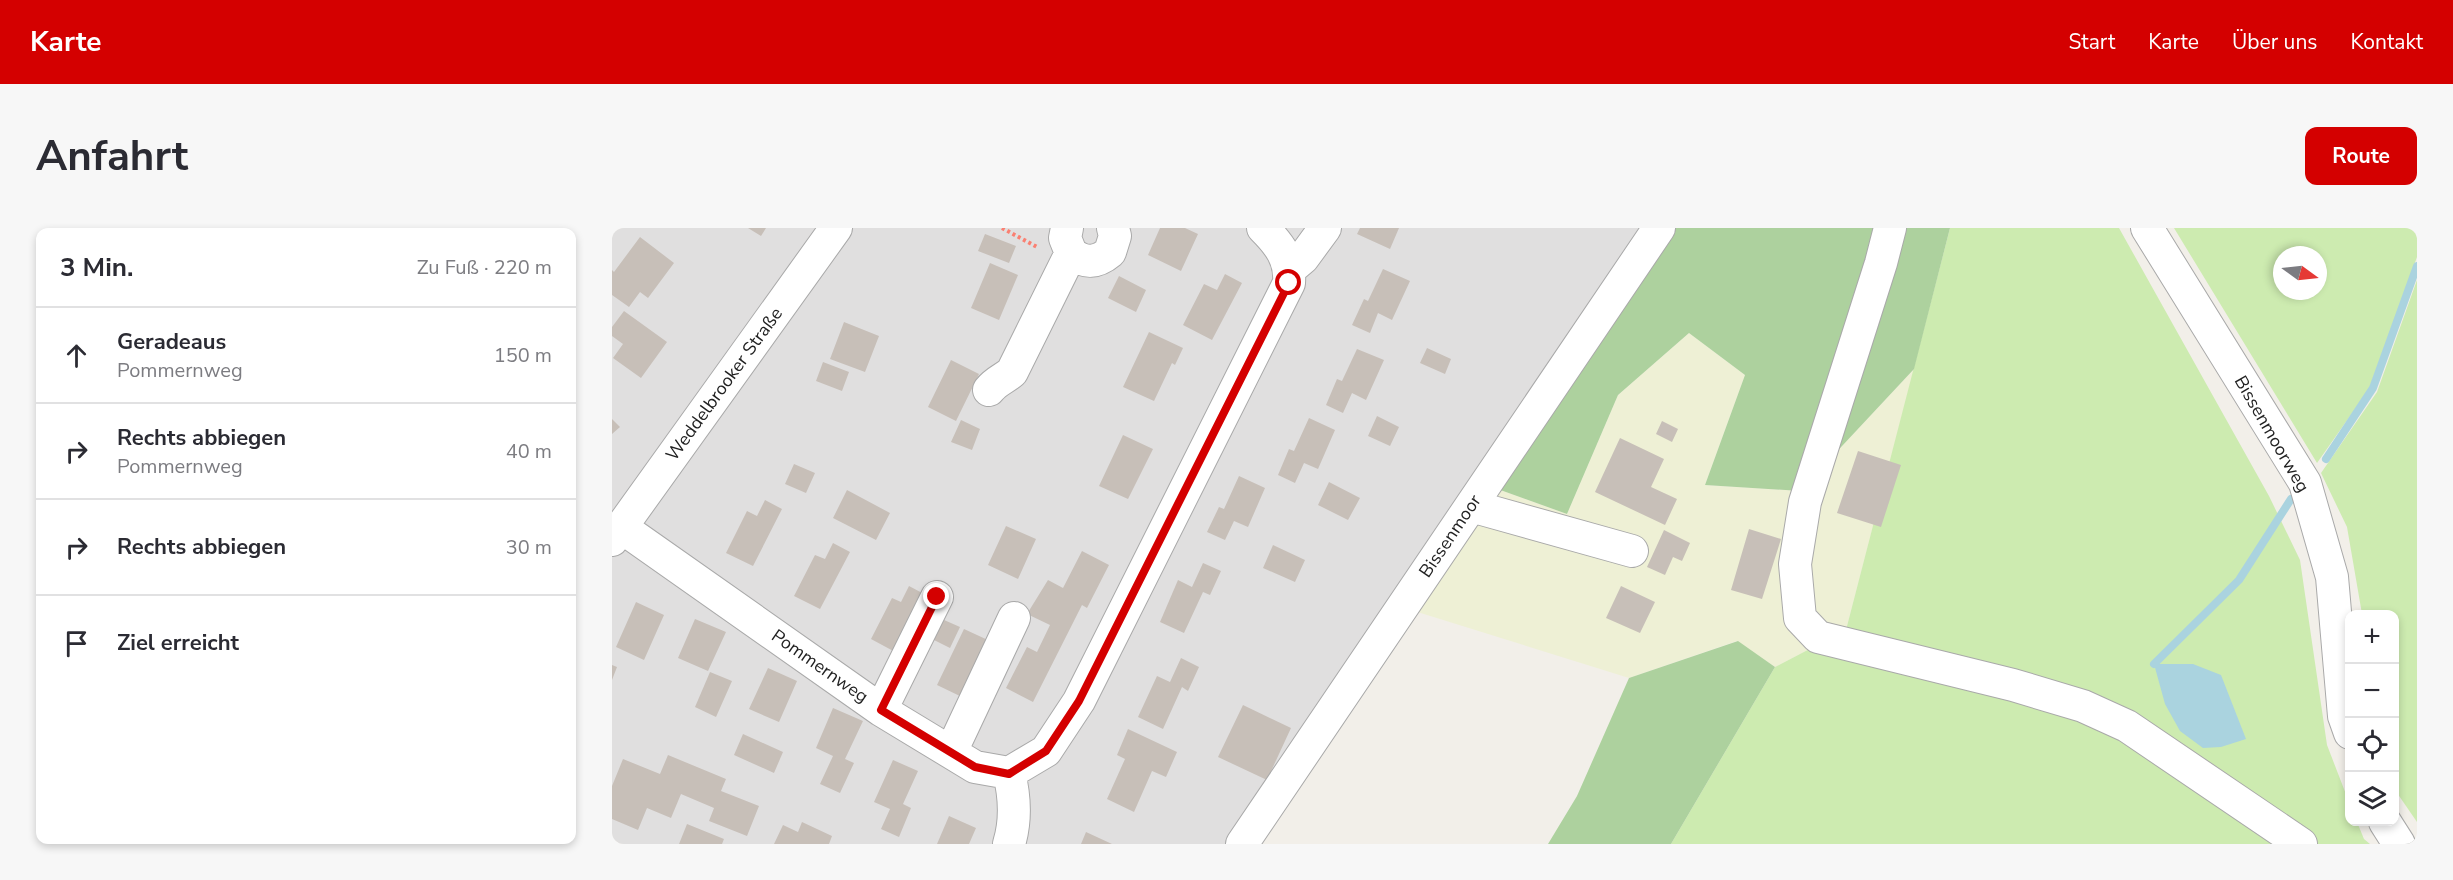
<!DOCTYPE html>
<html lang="de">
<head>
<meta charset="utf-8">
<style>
  body { margin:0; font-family:"Nunito Sans",sans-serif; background:#f7f7f7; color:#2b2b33 }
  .controls { position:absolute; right:18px; bottom:18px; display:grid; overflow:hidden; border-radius:12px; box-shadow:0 3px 9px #0003 }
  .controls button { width:54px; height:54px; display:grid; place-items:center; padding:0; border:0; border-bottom:2px solid #e1e1e2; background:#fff; color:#2b2b33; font:30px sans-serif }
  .compass { position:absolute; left:1661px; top:18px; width:54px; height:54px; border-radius:50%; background:#fff; box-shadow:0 3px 9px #0003; rotate:105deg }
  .stop { position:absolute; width:18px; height:18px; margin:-14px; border:4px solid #d40000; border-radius:50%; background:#fff }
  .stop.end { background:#d40000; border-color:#fff; box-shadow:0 2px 6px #0008 }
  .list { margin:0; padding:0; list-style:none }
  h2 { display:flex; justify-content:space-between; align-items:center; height:78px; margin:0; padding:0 24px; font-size:26px }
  h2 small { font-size:20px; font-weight:400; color:#7c7c81 }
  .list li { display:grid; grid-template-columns:39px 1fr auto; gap:18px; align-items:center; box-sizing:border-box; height:96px; padding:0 24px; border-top:2px solid #e1e1e2 }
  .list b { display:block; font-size:22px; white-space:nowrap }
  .list p { margin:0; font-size:20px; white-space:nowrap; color:#7c7c81 }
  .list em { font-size:20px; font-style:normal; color:#7c7c81 }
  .icon { flex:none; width:33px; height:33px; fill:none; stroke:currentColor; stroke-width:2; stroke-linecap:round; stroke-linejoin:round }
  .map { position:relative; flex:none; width:1805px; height:616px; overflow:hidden; border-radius:12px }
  header { display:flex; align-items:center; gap:36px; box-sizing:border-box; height:84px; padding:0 30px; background:#d40000; color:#fff }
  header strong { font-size:28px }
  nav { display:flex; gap:33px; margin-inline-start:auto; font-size:21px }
  .intro { display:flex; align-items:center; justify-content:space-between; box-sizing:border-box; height:144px; padding:0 36px }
  h1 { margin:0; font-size:42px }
  .button { padding:15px 27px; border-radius:12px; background:#d40000; color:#fff; font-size:21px; font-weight:700 }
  main { display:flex; gap:36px; padding:0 36px }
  aside { flex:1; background:#fff; border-radius:12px; box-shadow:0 3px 9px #0003 }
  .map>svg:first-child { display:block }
  .residential { fill:#e0dfdf }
  .farmland { fill:#eef0d5 }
  .grass { fill:#cdebb0; fill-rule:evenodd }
  .forest { fill:#add19e }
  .water { fill:#aad3df }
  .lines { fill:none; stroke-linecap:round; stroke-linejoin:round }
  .stream { stroke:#aad3df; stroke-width:8 }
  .building { fill:#c7bfb8 }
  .minor-casing { stroke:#a9a9a9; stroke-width:34 }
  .path { stroke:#fa8072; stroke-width:4; stroke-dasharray:3 3; stroke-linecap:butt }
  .minor { stroke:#fff; stroke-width:32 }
  .route { stroke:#d40000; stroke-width:8 }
  .labels { text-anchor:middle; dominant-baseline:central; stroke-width:4.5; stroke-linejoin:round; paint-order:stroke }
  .street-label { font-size:18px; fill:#222; stroke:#fff }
</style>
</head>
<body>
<header>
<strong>Karte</strong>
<nav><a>Start</a><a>Karte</a><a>Über uns</a><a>Kontakt</a></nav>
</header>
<div class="intro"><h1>Anfahrt</h1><a class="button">Route</a></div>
<main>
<aside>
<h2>3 Min.<small>Zu Fuß · 220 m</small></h2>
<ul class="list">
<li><svg class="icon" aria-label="ahead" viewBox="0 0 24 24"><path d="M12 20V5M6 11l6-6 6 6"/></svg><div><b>Geradeaus</b><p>Pommernweg</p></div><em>150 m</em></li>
<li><svg class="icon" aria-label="right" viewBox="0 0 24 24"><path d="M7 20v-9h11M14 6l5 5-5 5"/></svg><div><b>Rechts abbiegen</b><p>Pommernweg</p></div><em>40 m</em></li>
<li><svg class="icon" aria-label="right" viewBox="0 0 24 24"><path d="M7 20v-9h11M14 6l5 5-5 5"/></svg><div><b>Rechts abbiegen</b></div><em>30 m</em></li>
<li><svg class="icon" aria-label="arrive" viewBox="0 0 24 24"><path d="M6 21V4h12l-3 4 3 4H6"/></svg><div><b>Ziel erreicht</b></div></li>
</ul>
</aside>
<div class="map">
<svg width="1805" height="616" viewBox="0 0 1805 616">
  <rect width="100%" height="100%" fill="#f2efe9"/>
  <!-- residential -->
  <path class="residential" d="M0,0H1042L626,616H0Z"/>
  <!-- farmland -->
  <path class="farmland" d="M1077,105L1133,147L1093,257L1188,263L1302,141L1234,402L1163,439L1125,413L1017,450L799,382L880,259L955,286L1006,167Z"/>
  <!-- grass -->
  <path class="grass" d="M1338,0H1507L1657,268L1688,332L1715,517L1737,574L1738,594H1745L1752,611L1758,616H1059L1163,439L1234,402Z
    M1562,0H1805V29L1757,161L1705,235ZM1670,27H1706V63H1670Z
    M1805,52V594L1783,562L1782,386H1750L1735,299L1709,245L1765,164Z"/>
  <!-- forest -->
  <path class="forest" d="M1055,0H1338L1302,141L1188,263L1093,257L1133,147L1077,105L1006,167L955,286L880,259Z
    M1126,413L1163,439L1059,616H936L965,568L1017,450Z"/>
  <!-- water -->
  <path class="water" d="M1542,436H1581L1609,447L1634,511L1609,519L1591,520L1568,503L1553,476Z"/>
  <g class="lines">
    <!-- stream -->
    <path class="stream" d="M1714,231L1761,160L1805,38
      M1542,436L1627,352L1679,271"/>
  </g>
  <!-- building -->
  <path class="building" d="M136,0H154L149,8Z
    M548,0H573L586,6L569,43L536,27Z
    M748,0H787L778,21L745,6Z
    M373,6L404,18L397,35L366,23Z
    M28,9L62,35L36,70L28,64L17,79L0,67V42L2,44Z
    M378,35L406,47L387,92L359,80Z
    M771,41L798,53L780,92L766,85L758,105L740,97L752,71L756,73Z
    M613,46L630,55L600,112L571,97L592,56L605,62Z
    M507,48L534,62L524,84L496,70Z
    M12,83L55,114L29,150L1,130L11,116L0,108V99Z
    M232,94L267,108L253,144L218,131Z
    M537,104L571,120L563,137L560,135L542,173L511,159Z
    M815,120L839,131L833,146L808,135Z
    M745,121L772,132L754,172L740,165L731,185L714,177L725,151L730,153Z
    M339,132L367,146L344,193L316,179Z
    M211,134L237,144L230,163L204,153Z
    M765,188L787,199L778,218L756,208Z
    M697,190L723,202L706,241L692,235L683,255L666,247L677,221L682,223Z
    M0,191L8,199L0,206Z
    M349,192L368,201L360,222L339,214Z
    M1050,193L1066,201L1060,214L1044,206Z
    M511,207L541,221L516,271L487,258Z
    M1008,210L1052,231L1039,259L1065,271L1053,297L983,264Z
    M1246,223L1289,237L1269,299L1225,285Z
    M182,236L203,245L194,265L173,256Z
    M627,248L653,260L636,299L622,293L613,312L595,304L607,279L612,281Z
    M717,254L748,270L736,292L706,277Z
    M235,262L278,285L264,312L221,290Z
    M153,272L170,281L141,338L114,325L135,283L145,288Z
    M394,298L424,311L406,351L376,337Z
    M1137,301L1169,311L1150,371L1119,362Z
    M1052,302L1078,315L1070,333L1061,329L1053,347L1035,339Z
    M221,315L238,324L208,381L182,368L203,327L213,331Z
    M661,317L693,332L683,354L651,340Z
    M470,323L497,337L475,380L470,377L421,474L394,460L415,419L425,424L438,397L415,386L436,352L451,360Z
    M591,335L609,343L598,367L591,364L572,405L548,394L566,352L580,359Z
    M297,358L314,367L285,425L259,411L280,370L289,374Z
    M1009,358L1043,374L1028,405L994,390Z
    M24,374L52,387L32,432L4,419Z
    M323,388L348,399L338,420L314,408Z
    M83,391L114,404L96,443L66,430Z
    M352,401L378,413L352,470L325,457Z
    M569,430L587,439L576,463L570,459L551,501L526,489L545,448L558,454Z
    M0,437L5,439L0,452Z
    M156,440L185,453L167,494L137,481Z
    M98,444L120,453L104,489L83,479Z
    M631,477L679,500L655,552L606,529Z
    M221,480L251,493L233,531L242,535L228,565L208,556L221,528L204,520Z
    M516,501L565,524L554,549L540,543L522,584L495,571L513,531L505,527Z
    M131,506L171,524L162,545L122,527Z
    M56,527L114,551L109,563L147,578L135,608L97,593L102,580L69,566L59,590L35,580L26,602L0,591V558L11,531L48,546Z
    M281,532L306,543L291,576L299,580L287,609L269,601L278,581L262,574Z
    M337,588L364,600L357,616H325Z
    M190,594L220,608L217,616H162L171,597L186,604Z
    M75,596L112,611L110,616H67Z
    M474,604L500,616H469Z"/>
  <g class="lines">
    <defs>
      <path id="minor" d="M455,0L453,10L459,25C473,36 485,35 498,24L503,8L501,0
        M1278,0L1269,35L1193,274L1183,336L1188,390L1206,409L1401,457L1471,478L1515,498L1689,616
        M1535,0L1693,255L1720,349L1732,488L1738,505
        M678,41L691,30L713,0
        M377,162C384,153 392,151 400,144L459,25
        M859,278L1020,323
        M9,299L269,482L363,539L397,545L434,523L467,473L677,55C679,31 667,16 651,0
        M0,312L224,0
        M269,482L325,369
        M339,524L402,390
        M1773,594L1787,616
        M397,616C404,593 403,569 397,545
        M630,616L1047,0"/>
    </defs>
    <!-- minor casing -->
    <use href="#minor" class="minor-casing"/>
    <!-- path -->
    <path class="path" d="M390,0L425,19"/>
    <!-- minor -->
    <use href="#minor" class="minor"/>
  </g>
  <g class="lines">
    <!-- route -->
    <path class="route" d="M325,369L269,482L363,539L397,546L434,523L467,473L677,55"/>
  </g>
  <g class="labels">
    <!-- street labels -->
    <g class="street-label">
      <text transform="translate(112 156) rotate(-54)">Weddelbrooker Straße</text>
      <text transform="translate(1660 206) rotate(60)">Bissenmoorweg</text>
      <text transform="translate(838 308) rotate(-56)">Bissenmoor</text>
      <text transform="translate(208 438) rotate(35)">Pommernweg</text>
    </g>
  </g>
</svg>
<div class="controls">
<button>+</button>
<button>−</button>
<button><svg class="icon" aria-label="locate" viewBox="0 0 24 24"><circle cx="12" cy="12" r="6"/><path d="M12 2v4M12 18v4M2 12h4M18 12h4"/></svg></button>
<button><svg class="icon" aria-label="layers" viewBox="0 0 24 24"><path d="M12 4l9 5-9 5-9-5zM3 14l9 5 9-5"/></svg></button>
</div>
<svg class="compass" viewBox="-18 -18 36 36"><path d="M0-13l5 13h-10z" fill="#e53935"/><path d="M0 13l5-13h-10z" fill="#7c7c81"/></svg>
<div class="stop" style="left:677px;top:55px"></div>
<div class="stop end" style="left:325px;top:369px"></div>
</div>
</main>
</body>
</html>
